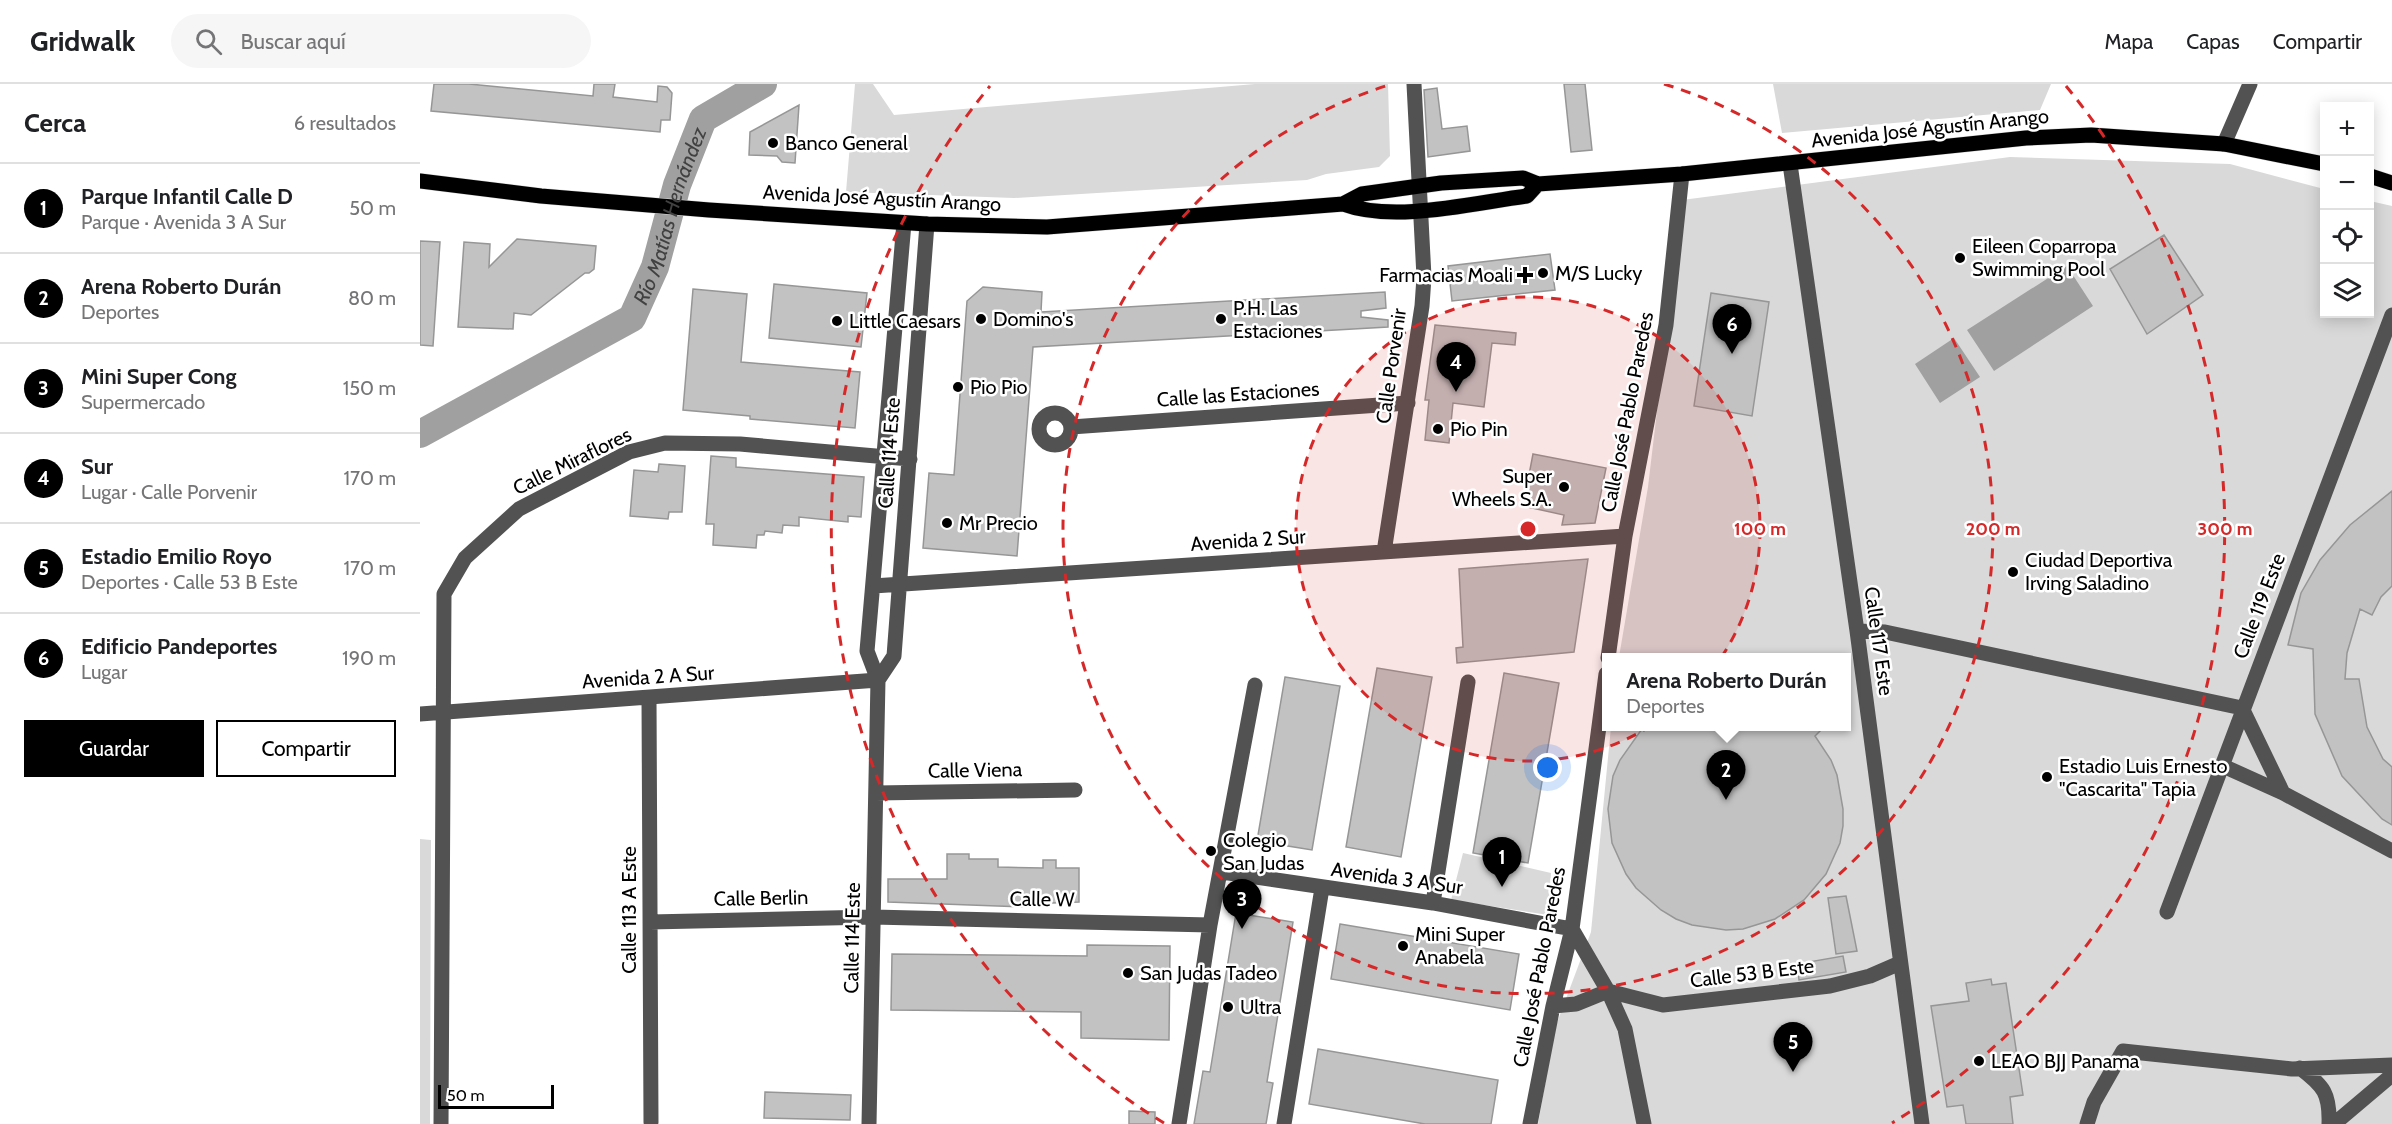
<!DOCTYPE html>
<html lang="es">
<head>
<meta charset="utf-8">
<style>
  body { margin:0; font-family:Cabin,sans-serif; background:#f6f6f6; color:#202124 }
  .controls { position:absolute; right:18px; top:18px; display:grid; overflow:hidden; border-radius:0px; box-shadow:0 3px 15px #0003 }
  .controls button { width:54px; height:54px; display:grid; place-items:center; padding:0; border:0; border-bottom:2px solid #e0e0e0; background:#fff; color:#202124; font:30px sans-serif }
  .scale { position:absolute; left:18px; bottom:15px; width:116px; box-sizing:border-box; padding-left:6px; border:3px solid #000; border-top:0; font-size:16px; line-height:21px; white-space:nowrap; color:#000; -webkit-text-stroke:4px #fff; paint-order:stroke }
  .you { position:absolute; left:1128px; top:684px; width:21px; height:21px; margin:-15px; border:4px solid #fff; border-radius:50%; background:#1a73e8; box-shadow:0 0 0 9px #1a73e833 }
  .badge { display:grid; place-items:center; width:39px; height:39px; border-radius:50%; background:#000; color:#fff; font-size:20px; font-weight:700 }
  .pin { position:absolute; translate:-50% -50px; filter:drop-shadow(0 2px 3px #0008) }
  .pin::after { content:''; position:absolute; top:32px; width:21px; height:18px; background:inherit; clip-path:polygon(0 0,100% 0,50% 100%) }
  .popup { position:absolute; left:1182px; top:569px; width:249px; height:78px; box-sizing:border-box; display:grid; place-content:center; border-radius:0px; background:#fff; filter:drop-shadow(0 2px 4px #0005); font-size:20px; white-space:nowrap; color:#757577 }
  .popup b { font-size:22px; color:#202124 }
  .popup::after { content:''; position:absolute; left:50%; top:100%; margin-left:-12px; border:12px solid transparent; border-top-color:#fff }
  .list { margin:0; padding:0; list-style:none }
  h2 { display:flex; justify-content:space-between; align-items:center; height:78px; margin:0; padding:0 24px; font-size:26px }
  h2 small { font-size:20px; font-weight:400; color:#757577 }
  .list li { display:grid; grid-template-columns:39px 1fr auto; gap:18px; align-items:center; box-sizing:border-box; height:90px; padding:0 24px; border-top:2px solid #e0e0e0 }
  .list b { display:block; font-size:22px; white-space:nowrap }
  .list p { margin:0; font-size:20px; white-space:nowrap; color:#757577 }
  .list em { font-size:20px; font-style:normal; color:#757577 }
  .actions { display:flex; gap:12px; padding:18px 24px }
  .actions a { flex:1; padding:14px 0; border:2px solid #000; border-radius:0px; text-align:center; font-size:21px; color:#000 }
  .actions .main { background:#000; color:#fff }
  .icon { flex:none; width:33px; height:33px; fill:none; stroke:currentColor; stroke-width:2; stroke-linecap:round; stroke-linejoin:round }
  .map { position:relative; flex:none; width:1972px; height:1040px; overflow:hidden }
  header { display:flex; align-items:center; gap:36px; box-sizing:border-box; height:84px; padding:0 30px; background:#fff; border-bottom:2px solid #e0e0e0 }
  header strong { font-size:28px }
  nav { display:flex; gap:33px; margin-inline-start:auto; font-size:21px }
  .search { width:420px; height:54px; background:#f6f6f6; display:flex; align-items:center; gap:15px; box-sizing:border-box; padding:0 21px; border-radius:33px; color:#757577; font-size:22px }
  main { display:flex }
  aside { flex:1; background:#fff }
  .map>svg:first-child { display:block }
  .green { fill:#d9d9d9 }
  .water { fill:#a0a0a0 }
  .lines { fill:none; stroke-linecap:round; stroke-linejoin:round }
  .river { stroke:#a0a0a0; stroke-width:28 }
  .building { fill:#c2c2c2; stroke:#969696; stroke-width:1.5 }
  .major-casing { stroke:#dbdbdb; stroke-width:16 }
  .minor { stroke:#525252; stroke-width:15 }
  .major { stroke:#000; stroke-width:15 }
  .ring { fill:none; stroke:#d62828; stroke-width:3; stroke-dasharray:10 8 }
  .poi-dot { fill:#000; stroke:#fff; stroke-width:2 }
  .labels { text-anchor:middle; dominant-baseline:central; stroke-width:5; stroke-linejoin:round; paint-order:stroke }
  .street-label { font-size:20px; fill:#000; stroke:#fff }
  .poi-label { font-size:20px; fill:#000; stroke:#fff; text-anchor:start }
  .water-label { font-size:21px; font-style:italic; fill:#414141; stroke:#fff }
  .centre { fill:#d62828; stroke:#fff; stroke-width:3 }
  .ring-label { font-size:18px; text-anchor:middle; font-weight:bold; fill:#d62828; stroke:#fff; stroke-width:5; stroke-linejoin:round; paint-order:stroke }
</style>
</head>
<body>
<header>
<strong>Gridwalk</strong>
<div class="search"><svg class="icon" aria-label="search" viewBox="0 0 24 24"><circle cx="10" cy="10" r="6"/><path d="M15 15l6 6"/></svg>Buscar aquí</div>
<nav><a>Mapa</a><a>Capas</a><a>Compartir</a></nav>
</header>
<main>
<aside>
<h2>Cerca<small>6 resultados</small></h2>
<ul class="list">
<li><span class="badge">1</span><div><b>Parque Infantil Calle D</b><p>Parque · Avenida 3 A Sur</p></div><em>50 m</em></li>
<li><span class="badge">2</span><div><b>Arena Roberto Durán</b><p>Deportes</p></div><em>80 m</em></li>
<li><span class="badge">3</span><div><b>Mini Super Cong</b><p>Supermercado</p></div><em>150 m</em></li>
<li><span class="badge">4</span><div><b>Sur</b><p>Lugar · Calle Porvenir</p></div><em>170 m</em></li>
<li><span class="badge">5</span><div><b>Estadio Emilio Royo</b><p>Deportes · Calle 53 B Este</p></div><em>170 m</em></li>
<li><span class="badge">6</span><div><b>Edificio Pandeportes</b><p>Lugar</p></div><em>190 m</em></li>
</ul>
<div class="actions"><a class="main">Guardar</a><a>Compartir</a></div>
</aside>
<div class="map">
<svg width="1972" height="1040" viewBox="0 0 1972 1040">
  <rect width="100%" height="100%" fill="#fff"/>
  <!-- green -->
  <path class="green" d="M435,0H453L474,31L835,0H968L970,72L959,83L906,90L887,96L594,114L426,108Z
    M1353,0H1631L1620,26L1362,49Z
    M1590,73L1810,80L1904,105V230H1950V117L1972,122V1040H1118L1135,944L1171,848L1191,643L1426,642V574L1199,573L1228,403L1262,116Z
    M0,755L11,756L10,1040H0Z
    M1043,769L1131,789L1128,831L1031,816Z"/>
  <!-- water -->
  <path class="water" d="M1647,182L1673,222L1574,287L1547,246Z
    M1534,254L1560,293L1520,319L1495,280Z"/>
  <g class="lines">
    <!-- river -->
    <path class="river" id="s1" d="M0,350L212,234L235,183L257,101L283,35L343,0"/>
  </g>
  <!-- building -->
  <path class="building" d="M14,0H49L173,12L174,0H195L193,13L237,18L238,2L247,3L252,9L250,36H241L240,48L11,27Z
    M1144,0H1165L1172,66L1151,68Z
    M1017,4L1022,45L1047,42L1050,67L1008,73L1004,6Z
    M379,21L375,79L362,78L357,72L329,71L330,48Z
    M1744,151L1783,211L1727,250L1690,185Z
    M97,155L176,162L174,185L169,189H165L111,231L94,229L93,245L38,243L44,158L70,160L69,183Z
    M0,157L20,158L13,262L0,261Z
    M1130,170L1135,206L1032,217L1028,182Z
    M354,200L447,209L441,263L349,254Z
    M563,203L622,208L621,228L965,208L966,224L941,227V233L968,236V243L613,263L597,472L503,464L509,389L534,391L547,217Z
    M273,205L327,210L321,278L440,288L435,344L330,335V332L263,326Z
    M1291,209L1349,218L1332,332L1274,322Z
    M1015,241L1096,249L1095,261L1072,259L1064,323L1033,319L1029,359L1005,356L1009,316H1005Z
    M1113,370L1186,384L1175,439L1142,441L1144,431L1103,422Z
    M291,372L316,374V383L444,393L441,433L428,432V438L379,433V442L363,441L362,449L345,447L344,451H337L336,464L293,461L294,440H286Z
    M239,380L265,382L262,428H249L248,435L210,432L214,386L238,388Z
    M1972,407V502L1961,513L1952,531L1940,525L1927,569L1925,595H1939L1947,643L1963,675L1972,683V741L1962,735L1922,692L1895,630L1893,565L1868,561L1881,509L1900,476L1930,441Z
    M1168,475L1154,568L1037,579L1036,564L1043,563L1039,485Z
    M957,584L1012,593L981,773L926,763Z
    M1084,589L1139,599L1108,779L1053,769Z
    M865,593L920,602L892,766L837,757Z
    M1224,642H1405L1395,652L1411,676L1417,691L1423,725V742L1420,759L1406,790L1384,816L1355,835L1323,845L1306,846L1272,841L1256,835L1241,826L1216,804L1206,790L1192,759L1188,725L1193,692L1200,676Z
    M527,770H549V775H578V783L623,784V776H636V784H659V818L605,820V823L468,818V795H527Z
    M1426,812L1437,867L1416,870L1408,814Z
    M816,829L873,838L847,998L853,999L846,1040H774L783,987L790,988Z
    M920,840L1099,870L1090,926L911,895Z
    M667,861L750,862L749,956L661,954V928L471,926L472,870L667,872Z
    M1423,872L1426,888L1379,896L1377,880Z
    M1571,895L1572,901L1586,899L1603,1011L1590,1013L1593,1040H1546L1543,1021L1527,1023L1511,922L1549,917L1546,899Z
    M898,965L1078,996L1071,1040H1005L889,1020Z
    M345,1008L431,1011L430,1036L344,1034Z
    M709,1027L735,1028V1040H709Z"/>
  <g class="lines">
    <defs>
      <path id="major" d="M1950,92L1972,99
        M0,97L121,112L289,126L507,140L627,143L923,120L942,110L1021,99L1103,94L1118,100L1262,90L1606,54L1671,51L1804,60L1904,80
        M923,120C974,139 1053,119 1107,112L1118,100"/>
    </defs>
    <!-- major casing -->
    <use href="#major" class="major-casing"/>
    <!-- minor -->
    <path class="minor" d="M1804,60L1830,0
      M1370,80L1437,547L1502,1040
      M484,139L447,567L458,596L474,572L507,140
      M619 345a16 16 0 1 1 32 0a16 16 0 1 1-32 0Z
      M651,343L988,319
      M964,468L1002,222L1004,193L994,0
      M453,502L1205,452
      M1437,547L1465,548L1822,624L1863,709
      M1188,574L1205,452L1246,241L1262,90
      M229,614L231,1038
      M0,630L458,596L449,1040
      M1803,682L1863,709L1972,767
      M456,709L655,706
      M802,788L1013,819L1152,845L1188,907L1205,945L1224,1040
      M1013,819L1048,598
      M1747,828L1972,231
      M230,838L453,833L790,841
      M1133,922L1156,920L1188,907L1243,921L1410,902L1450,892L1480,879
      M1880,984C1904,1002 1910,1010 1909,1040
      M21,1040L24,510L45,474L99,425L209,368L245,359L320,360L490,375
      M759,1040L790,841L835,601
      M864,1040L902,804
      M1110,1040L1133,922L1152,845L1186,590
      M1667,1040L1674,1018L1703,967L1872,985L1972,981
      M1914,1040L1972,991"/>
    <!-- major -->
    <use href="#major" class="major"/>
  </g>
  <!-- distance rings -->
  <circle cx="1108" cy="445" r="232" fill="#d62828" fill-opacity=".12"/>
  <g class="ring">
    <circle cx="1108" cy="445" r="232"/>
    <path d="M1244 0A465 465 0 1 1 972 0"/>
    <path d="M744 1039A697 697 0 0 1 570 2M1646 2A697 697 0 0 1 1472 1039"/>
  </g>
  <!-- markers -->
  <g class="poi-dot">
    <circle cx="353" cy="59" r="6"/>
    <circle cx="1540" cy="174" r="6"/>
    <circle cx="1123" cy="189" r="6"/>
    <path d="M1102 182h6v6h6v6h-6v6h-6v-6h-6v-6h6z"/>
    <circle cx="561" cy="235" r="6"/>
    <circle cx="801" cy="235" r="6"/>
    <circle cx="417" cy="237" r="6"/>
    <circle cx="538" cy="303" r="6"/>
    <circle cx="1018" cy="345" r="6"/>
    <circle cx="1144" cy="403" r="6"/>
    <circle cx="527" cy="439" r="6"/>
    <circle cx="1593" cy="488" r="6"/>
    <circle cx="1627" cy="693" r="6"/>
    <circle cx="791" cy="767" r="6"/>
    <circle cx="983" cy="862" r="6"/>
    <circle cx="708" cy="889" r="6"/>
    <circle cx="808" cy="923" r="6"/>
    <circle cx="1559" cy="977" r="6"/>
  </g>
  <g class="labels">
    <!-- street labels -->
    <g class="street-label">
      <text transform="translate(1510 44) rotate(-6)">Avenida José Agustín Arango</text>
      <text transform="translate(462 114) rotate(3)">Avenida José Agustín Arango</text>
      <text transform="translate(971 282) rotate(-82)">Calle Porvenir</text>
      <text transform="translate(818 310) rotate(-4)">Calle las Estaciones</text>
      <text transform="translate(1207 328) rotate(-79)">Calle José Pablo Paredes</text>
      <text transform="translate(469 369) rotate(-86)">Calle 114 Este</text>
      <text transform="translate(152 377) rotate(-26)">Calle Miraflores</text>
      <text transform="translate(828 456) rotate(-4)">Avenida 2 Sur</text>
      <text transform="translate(1839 522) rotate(-69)">Calle 119 Este</text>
      <text transform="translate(1459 557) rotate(82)">Calle 117 Este</text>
      <text transform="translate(228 593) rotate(-4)">Avenida 2 A Sur</text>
      <text transform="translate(555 686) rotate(-1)">Calle Viena</text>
      <text transform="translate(977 794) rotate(8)">Avenida 3 A Sur</text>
      <text transform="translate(341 814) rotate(-1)">Calle Berlin</text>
      <text transform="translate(622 815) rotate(1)">Calle W</text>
      <text transform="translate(209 826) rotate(-90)">Calle 113 A Este</text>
      <text transform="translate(432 854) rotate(-89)">Calle 114 Este</text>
      <text transform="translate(1119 883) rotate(-79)">Calle José Pablo Paredes</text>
      <text transform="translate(1332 889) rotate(-7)">Calle 53 B Este</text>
    </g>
    <!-- poi labels -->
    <g class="poi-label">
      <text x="365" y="59">Banco General</text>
      <text x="1552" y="162">Eileen Coparropa<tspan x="1552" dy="23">Swimming Pool</tspan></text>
      <text x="1135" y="189">M/S Lucky</text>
      <text x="1093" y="191" text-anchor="end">Farmacias Moali</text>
      <text x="813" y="224">P.H. Las<tspan x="813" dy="23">Estaciones</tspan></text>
      <text x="573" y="235">Domino's</text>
      <text x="429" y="237">Little Caesars</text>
      <text x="550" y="303">Pio Pio</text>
      <text x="1030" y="345">Pio Pin</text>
      <text x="1132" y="392" text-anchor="end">Super<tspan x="1132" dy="23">Wheels S.A.</tspan></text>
      <text x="539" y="439">Mr Precio</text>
      <text x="1605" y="476">Ciudad Deportiva<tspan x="1605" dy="23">Irving Saladino</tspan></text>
      <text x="1639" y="682">Estadio Luis Ernesto<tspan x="1639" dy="23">"Cascarita" Tapia</tspan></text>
      <text x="803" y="756">Colegio<tspan x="803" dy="23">San Judas</tspan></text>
      <text x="995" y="850">Mini Super<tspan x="995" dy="23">Anabela</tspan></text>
      <text x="720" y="889">San Judas Tadeo</text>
      <text x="820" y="923">Ultra</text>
      <text x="1571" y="977">LEAO BJJ Panama</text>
    </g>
    <!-- water labels -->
    <g class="water-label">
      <text stroke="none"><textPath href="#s1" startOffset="351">Río Matías Hernández</textPath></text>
    </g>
  </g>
  <circle cx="1108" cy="445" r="9" class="centre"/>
  <g class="ring-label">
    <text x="1340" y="451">100 m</text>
    <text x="1573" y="451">200 m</text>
    <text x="1805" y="451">300 m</text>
  </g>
</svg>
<div class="controls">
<button>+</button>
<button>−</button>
<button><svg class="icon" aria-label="locate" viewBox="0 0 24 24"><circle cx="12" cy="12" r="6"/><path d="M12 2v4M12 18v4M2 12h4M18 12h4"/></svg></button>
<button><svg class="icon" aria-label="layers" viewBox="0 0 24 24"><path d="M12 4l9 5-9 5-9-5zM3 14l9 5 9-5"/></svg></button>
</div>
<div class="scale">50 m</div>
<div class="you"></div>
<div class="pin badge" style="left:1082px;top:803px">1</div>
<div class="pin badge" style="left:1306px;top:716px">2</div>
<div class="popup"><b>Arena Roberto Durán</b>Deportes</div>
<div class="pin badge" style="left:822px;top:845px">3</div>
<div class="pin badge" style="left:1036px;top:308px">4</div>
<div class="pin badge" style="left:1373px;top:988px">5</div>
<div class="pin badge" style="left:1312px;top:270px">6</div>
</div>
</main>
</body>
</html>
